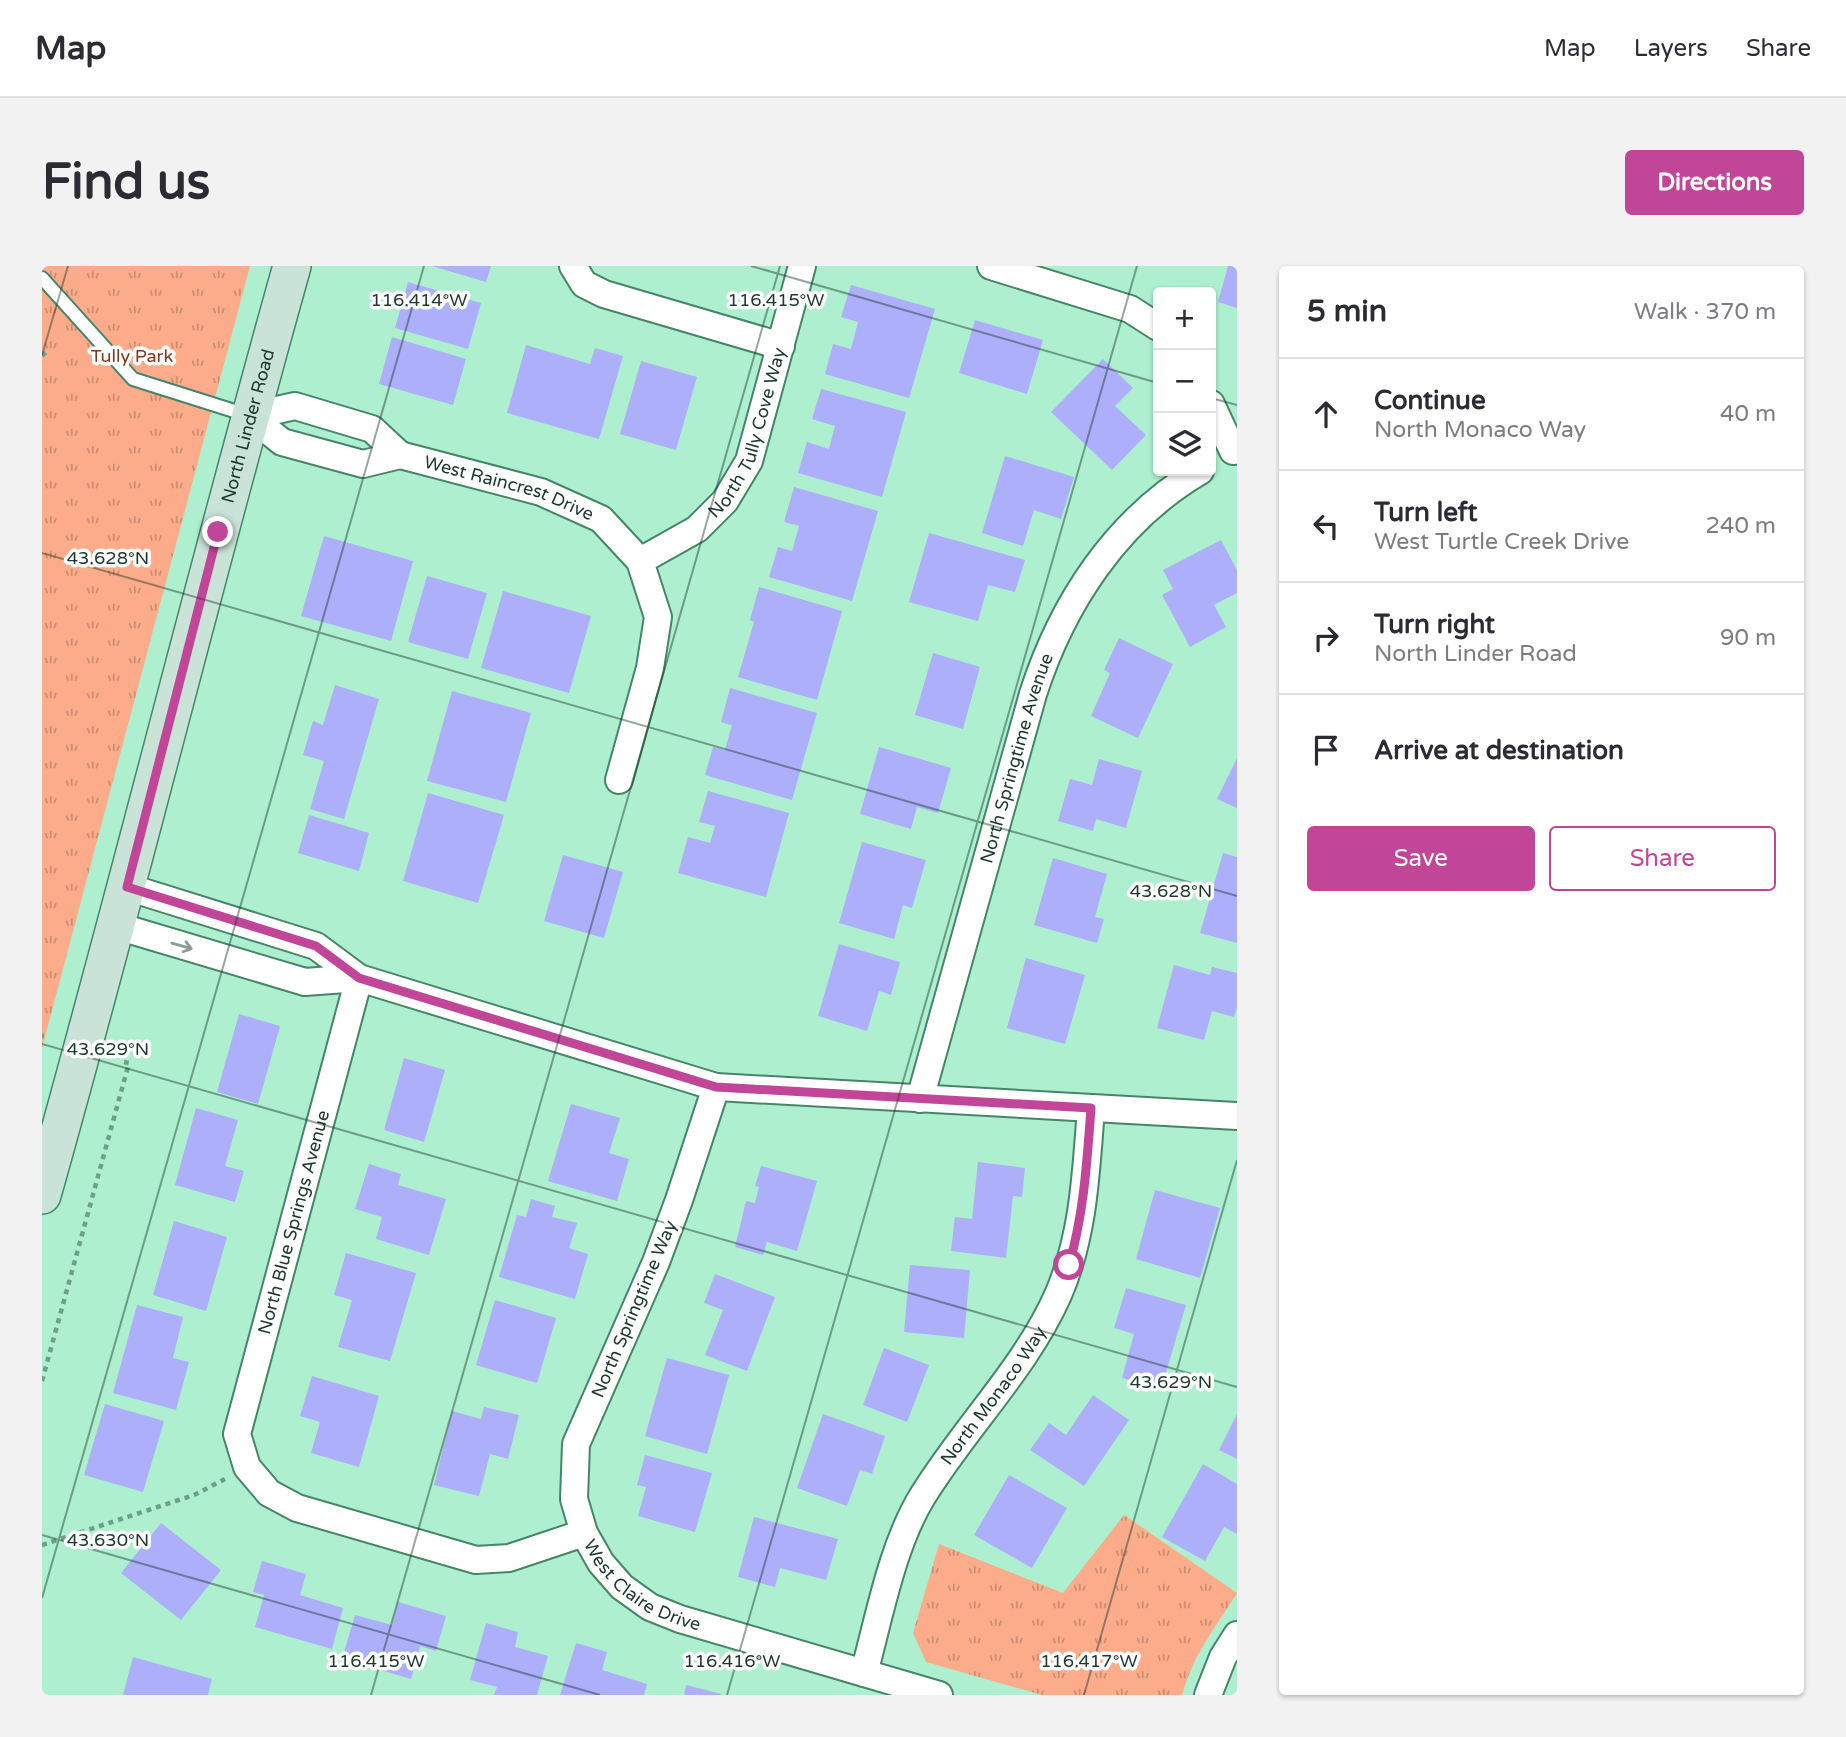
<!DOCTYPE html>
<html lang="en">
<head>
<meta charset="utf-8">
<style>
  body { margin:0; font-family:"Varela Round",sans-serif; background:#f2f2f3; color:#2b2b33 }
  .controls { position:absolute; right:21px; top:21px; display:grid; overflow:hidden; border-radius:7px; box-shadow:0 2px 5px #0004 }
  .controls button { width:63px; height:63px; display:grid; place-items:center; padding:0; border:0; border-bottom:2px solid #e1e1e2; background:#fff; color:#2b2b33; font:35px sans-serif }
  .stop { position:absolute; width:21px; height:21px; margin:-16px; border:5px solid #c14698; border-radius:50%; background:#fff }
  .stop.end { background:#c14698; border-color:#fff; box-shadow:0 2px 7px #0008 }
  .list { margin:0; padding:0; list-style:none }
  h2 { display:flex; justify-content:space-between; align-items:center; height:91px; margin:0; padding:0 28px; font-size:30px }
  h2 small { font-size:23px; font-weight:400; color:#7c7c81 }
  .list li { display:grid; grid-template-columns:46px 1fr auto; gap:21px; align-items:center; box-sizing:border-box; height:112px; padding:0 28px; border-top:2px solid #e1e1e2 }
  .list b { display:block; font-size:26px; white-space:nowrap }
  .list p { margin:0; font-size:23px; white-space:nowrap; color:#7c7c81 }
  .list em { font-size:23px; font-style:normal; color:#7c7c81 }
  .actions { display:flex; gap:14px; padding:21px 28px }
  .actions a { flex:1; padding:16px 0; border:2px solid #c14698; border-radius:7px; text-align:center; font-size:24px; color:#c14698 }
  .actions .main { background:#c14698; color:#fff }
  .icon { flex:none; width:38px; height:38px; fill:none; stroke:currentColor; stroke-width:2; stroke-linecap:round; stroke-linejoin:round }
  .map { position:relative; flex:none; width:1195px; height:1429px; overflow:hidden; border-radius:7px }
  header { display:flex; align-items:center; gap:42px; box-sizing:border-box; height:98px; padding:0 35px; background:#fff; border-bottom:2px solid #e1e1e2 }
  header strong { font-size:33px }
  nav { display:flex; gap:38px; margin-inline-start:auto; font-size:24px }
  .intro { display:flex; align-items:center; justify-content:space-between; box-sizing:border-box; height:168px; padding:0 42px }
  h1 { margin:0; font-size:49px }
  .button { padding:18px 32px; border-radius:7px; background:#c14698; color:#fff; font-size:24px; font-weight:700 }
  main { display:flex; gap:42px; padding:0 42px }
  aside { flex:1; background:#fff; border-radius:7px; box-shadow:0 2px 5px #0004 }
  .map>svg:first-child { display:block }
  .park { fill:url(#park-tufts) }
  .building { fill:#aeaffb }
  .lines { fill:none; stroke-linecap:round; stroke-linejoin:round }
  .service-casing { stroke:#468569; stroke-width:16 }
  .minor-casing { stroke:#468569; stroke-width:30 }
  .secondary-casing { stroke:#468569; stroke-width:40 }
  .path { stroke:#6e9f87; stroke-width:4.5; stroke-dasharray:5 5; stroke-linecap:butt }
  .service { stroke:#fff; stroke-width:12 }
  .minor { stroke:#fff; stroke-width:26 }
  .secondary { stroke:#cae3d8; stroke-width:37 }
  .oneway { stroke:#8e9c96 }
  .route { stroke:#c14698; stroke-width:9 }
  .ticks { fill:none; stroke:#1d382c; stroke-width:2; stroke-opacity:0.45 }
  .labels { text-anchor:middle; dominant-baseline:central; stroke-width:7; stroke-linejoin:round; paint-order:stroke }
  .park-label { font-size:18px; fill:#7b3a1e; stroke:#fefefe }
  .street-label { font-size:18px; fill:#1d382c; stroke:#fefefe }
  .ticks-label { font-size:18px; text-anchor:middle; fill:#1d382c; stroke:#fefefe; stroke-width:7; stroke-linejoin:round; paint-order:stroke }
</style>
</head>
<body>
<header>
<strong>Map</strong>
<nav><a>Map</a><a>Layers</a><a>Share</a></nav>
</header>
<div class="intro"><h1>Find us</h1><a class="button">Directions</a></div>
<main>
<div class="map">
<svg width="1195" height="1429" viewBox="0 0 1195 1429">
  <defs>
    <pattern id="park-tufts" width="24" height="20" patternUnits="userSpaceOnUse" patternTransform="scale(1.75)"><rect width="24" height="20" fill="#fcac8a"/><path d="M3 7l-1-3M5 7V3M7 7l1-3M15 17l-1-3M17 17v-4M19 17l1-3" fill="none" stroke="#cb8d71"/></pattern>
  </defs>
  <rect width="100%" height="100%" fill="#adefcf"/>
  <!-- park -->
  <path class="park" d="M0,0H208L0,782Z
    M1082,1249L1195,1327C1172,1364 1153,1385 1140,1429H1000L884,1396L871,1367L897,1278L1021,1327Z"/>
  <!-- building -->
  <path class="building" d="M390,0H449L444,16Z
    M1186,0H1195V42L1176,36Z
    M366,16L439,37L426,83L353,62Z
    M809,19L893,43L867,132L783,108L791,78L809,83L816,56L799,51Z
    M933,54L1001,74L985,128L917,107Z
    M350,71L424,93L411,139L337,118Z
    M484,79L548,98L553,82L581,90L557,173L465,147Z
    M1061,93L1091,122L1073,140L1104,169L1070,204L1009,146Z
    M599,95L655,111L634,184L578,168Z
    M779,123L864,146L840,231L756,207L765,176L787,183L793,160L770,153Z
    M963,190L1032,211L1019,253L992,244L981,280L940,267Z
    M752,221L836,245L810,335L727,311L736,281L750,285L757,260L742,256Z
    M887,267L983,294L973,326L946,319L936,355L867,336Z
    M282,270L371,295L349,375L259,350Z
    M1179,274L1195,304V327L1172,339L1184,361L1148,381L1120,329L1131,323L1121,304Z
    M385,310L445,327L426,393L366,376Z
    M717,321L800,345L775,434L696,411L712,356L708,354Z
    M461,325L549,350L527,427L439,402Z
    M1077,372L1131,398L1096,472L1049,450L1068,407L1062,404Z
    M891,387L938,401L921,463L873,449Z
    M293,419L337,433L302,553L268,543L282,495L261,489L271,455L281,459Z
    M688,422L775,447L750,534L663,509L671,481L683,484L690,459L679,456Z
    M410,425L489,447L464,536L385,515Z
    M837,481L909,502L896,547L875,541L869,563L818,548Z
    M1195,492V542L1175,533Z
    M1057,493L1100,505L1084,562L1054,553L1051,565L1016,555L1028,513L1050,519Z
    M666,525L747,547L724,631L636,607L646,571L668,577L673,560L657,556Z
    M386,527L462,549L436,637L361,615Z
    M267,549L327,567L317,605L256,587Z
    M820,576L884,594L870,642L861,639L852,673L797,657Z
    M1181,587L1195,591V677L1158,667Z
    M521,589L581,606L562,672L502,655Z
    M1011,592L1065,608L1053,651L1062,653L1055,677L992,659Z
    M797,678L858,696L849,729L837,725L825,765L776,750Z
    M984,692L1043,709L1023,778L965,762Z
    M1132,699L1168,709L1170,701L1195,707V741L1192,751L1170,745L1162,774L1115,762Z
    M197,748L238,760L216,838L175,826Z
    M362,792L403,804L382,876L342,864Z
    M529,838L578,852L567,887L587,893L575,935L506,915Z
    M154,842L196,854L183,900L202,905L193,936L133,919Z
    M936,896L983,902L980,931L971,930L964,992L909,985L913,951L930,953Z
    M327,898L359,908L356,919L404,933L387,989L334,973L340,951L313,943Z
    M719,900L775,915L755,985L725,976L721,989L693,981L704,935L713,937L717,921L713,920Z
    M1113,924L1178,942L1158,1012L1094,993Z
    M489,933L513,940L510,951L535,957L527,982L546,988L533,1033L457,1011L475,949L484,951Z
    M132,955L185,971L164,1045L111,1029Z
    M304,987L374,1007L348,1095L296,1081L310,1034L292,1029Z
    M868,999L928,1004L922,1072L862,1066Z
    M673,1008L733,1031L705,1105L663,1089L681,1044L662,1037Z
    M1084,1022L1144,1039L1119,1123L1080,1112L1092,1068L1072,1062Z
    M453,1034L514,1052L495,1117L434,1099Z
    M95,1039L141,1051L131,1092L147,1096L134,1144L71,1127Z
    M842,1082L887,1099L865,1156L821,1139Z
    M625,1092L687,1109L665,1188L603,1170Z
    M270,1110L337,1130L317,1201L269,1187L278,1156L258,1150Z
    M1051,1129L1087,1154L1042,1220L988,1184L1007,1157L1024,1169Z
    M63,1138L122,1155L101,1226L42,1209Z
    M442,1141L477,1149L466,1193L448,1188L437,1230L392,1219L410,1145L439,1153Z
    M781,1148L843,1170L830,1208L818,1204L805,1240L755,1222Z
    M1195,1148V1193L1177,1184Z
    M603,1189L670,1207L653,1266L596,1250L604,1221L595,1219Z
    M1161,1198L1195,1218V1268L1182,1261L1163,1295L1120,1271Z
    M967,1209L1025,1242L990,1302L932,1269Z
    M712,1251L796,1273L784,1314L738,1302L733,1321L696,1311Z
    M119,1257L179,1304L139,1354L79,1307Z
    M220,1295L264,1308L258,1329L301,1342L290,1383L213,1361L222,1329L211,1326Z
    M356,1336L404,1350L394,1385L378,1380L369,1413L300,1393L313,1349L350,1359Z
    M444,1357L476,1366L473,1381L506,1390L495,1429H452L455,1421L428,1414Z
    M534,1377L565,1386L560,1404L605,1418L602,1429H518Z
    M91,1391L170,1413L166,1429H81Z
    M644,1419L679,1428V1429H642Z"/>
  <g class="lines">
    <defs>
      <path id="service" d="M0,12L91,113L205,149"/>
      <g id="minor">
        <path d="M531,0L542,18L562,28L739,80"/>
        <path d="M949,0L1088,43L1116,61"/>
        <path d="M1169,138L1191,185L1195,183"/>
        <path d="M253,140L330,163L358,189L321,198L240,176L208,150Z"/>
        <path id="s1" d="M358,189L499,226L559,253L598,295L616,351L608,402L577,514"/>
        <path id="s2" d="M598,295L655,263L683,235L707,195L760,0"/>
        <path d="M75,660L263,716L317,712L274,680L85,621"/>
        <path id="s3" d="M674,821L637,934L614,996L534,1178L532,1233L542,1267L559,1297L580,1321L608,1341L638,1353L897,1429"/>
        <path id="s4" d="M878,833L991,428C1020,338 1074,254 1158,205"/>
        <path id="s5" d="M542,1267L467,1292L434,1294L255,1242L227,1227L205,1201L195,1168L317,712L674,821L1195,850"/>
        <path id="s6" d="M822,1407C837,1352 850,1280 880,1231C922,1162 983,1103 1016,1029C1042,969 1044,906 1049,842"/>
        <path d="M1166,1429L1181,1391L1195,1369"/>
      </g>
      <g id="secondary">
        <path id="s7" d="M0,929C87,621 163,309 250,0"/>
      </g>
    </defs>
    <!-- service casing -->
    <use href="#service" class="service-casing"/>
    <!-- minor casing -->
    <use href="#minor" class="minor-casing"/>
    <!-- secondary casing -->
    <use href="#secondary" class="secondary-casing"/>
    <!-- path -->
    <path class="path" d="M0,90L4,86
      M0,770H2
      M0,1115L87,797L82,796
      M0,1279L152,1229L183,1213"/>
    <!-- service -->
    <use href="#service" class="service"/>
    <!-- minor -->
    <use href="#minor" class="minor"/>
    <!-- secondary -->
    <use href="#secondary" class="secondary"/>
  </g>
  <!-- one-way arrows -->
  <defs><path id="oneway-shaft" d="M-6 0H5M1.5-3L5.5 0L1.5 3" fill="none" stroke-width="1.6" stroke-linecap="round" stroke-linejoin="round" transform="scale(1.75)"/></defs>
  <use class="oneway" href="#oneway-shaft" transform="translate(140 680) rotate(16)"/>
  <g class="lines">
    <!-- route -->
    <path class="route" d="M176,266L85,621L274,680L317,712L674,821L1049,842C1045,895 1042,947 1027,999"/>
  </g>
  <!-- ticks -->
  <path class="ticks" d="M709,0L1116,117M0,89L26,0M1169,132L1195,139M0,287L1195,630M0,778L1195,1121M0,1269L558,1429M0,1332L382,0M329,1429L738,0M685,1429L1095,0M1042,1429L1195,894"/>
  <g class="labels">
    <!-- park labels -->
    <g class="park-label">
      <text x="90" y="90">Tully Park</text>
    </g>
    <!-- street labels -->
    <g class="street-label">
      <text stroke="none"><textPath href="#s7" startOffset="796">North Linder Road</textPath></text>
      <text stroke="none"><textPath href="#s2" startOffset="177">North Tully Cove Way</textPath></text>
      <text stroke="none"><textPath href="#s1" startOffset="114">West Raincrest Drive</textPath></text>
      <text stroke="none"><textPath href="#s4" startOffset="354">North Springtime Avenue</textPath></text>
      <text stroke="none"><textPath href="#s5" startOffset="618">North Blue Springs Avenue</textPath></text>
      <text transform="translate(592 1043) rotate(-67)">North Springtime Way</text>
      <text stroke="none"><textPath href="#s6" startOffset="310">North Monaco Way</textPath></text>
      <text stroke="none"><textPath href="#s3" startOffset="556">West Claire Drive</textPath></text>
    </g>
  </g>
  <g class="ticks-label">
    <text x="377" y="40">116.414°W</text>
    <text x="734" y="40">116.415°W</text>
    <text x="66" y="298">43.628°N</text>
    <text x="1129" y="631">43.628°N</text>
    <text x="66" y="789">43.629°N</text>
    <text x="1129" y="1122">43.629°N</text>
    <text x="66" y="1280">43.630°N</text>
    <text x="334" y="1401">116.415°W</text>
    <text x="690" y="1401">116.416°W</text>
    <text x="1047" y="1401">116.417°W</text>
  </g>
</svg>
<div class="controls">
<button>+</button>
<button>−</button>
<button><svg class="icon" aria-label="layers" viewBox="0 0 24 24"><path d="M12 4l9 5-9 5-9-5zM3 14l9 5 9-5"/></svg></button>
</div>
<div class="stop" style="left:1027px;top:999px"></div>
<div class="stop end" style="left:176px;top:266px"></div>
</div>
<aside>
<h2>5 min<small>Walk · 370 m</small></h2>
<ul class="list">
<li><svg class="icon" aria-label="ahead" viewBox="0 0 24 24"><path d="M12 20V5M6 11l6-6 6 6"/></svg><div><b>Continue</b><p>North Monaco Way</p></div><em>40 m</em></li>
<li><svg class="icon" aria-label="left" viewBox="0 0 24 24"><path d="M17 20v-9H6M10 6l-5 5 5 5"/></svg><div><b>Turn left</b><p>West Turtle Creek Drive</p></div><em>240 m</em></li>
<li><svg class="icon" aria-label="right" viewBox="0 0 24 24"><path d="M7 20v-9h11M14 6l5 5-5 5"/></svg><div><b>Turn right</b><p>North Linder Road</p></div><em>90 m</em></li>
<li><svg class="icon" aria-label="arrive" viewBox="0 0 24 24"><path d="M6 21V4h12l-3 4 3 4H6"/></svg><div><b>Arrive at destination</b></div></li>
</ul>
<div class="actions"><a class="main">Save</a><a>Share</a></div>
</aside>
</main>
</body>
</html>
